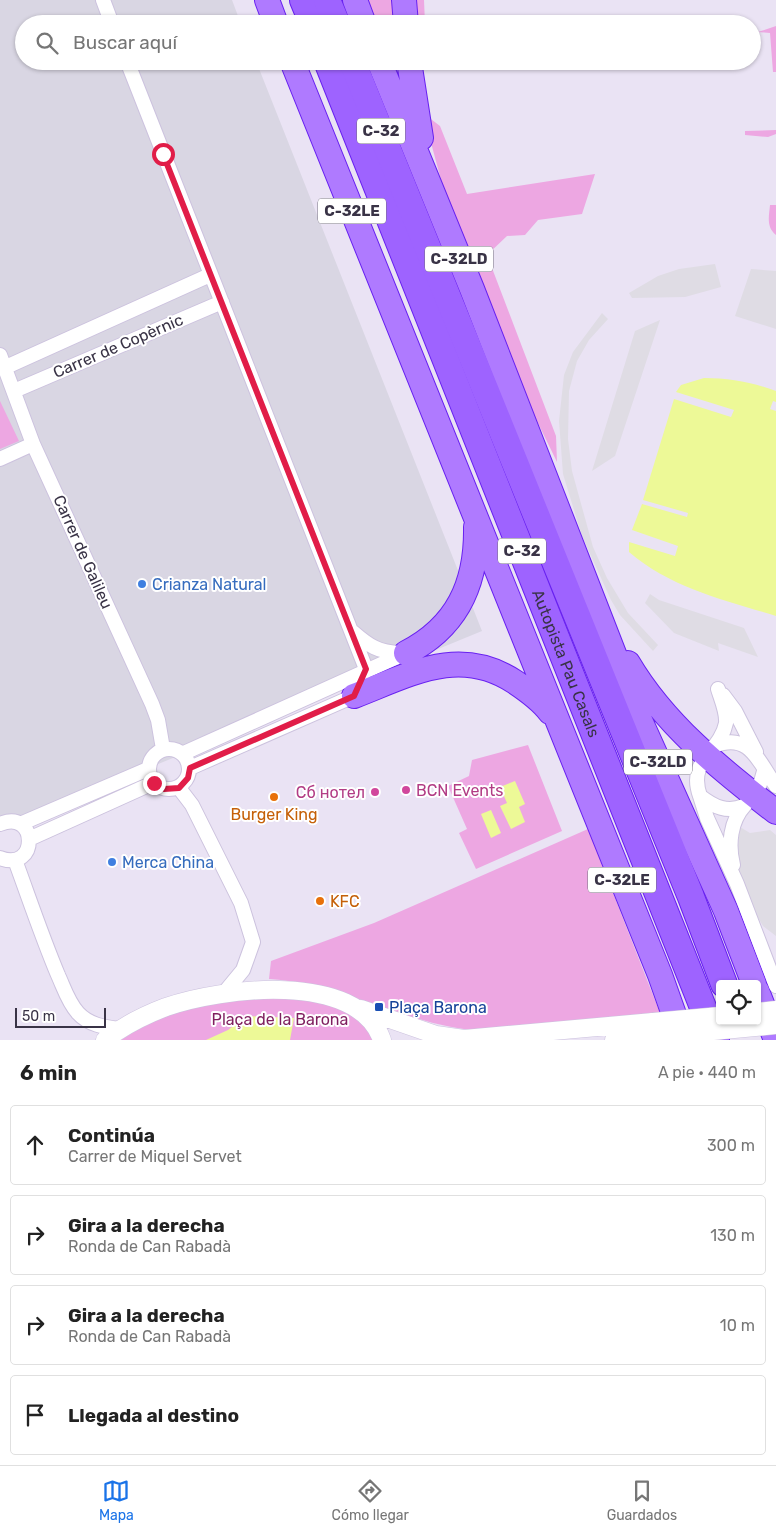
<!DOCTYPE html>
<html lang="es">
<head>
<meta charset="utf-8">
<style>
  body { margin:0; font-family:Rubik,sans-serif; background:#f6f6f6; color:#222 }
  .controls { position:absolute; right:15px; bottom:15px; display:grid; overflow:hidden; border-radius:5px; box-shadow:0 1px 4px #0004 }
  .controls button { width:45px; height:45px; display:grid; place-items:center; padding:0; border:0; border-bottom:1px solid #e0e0e0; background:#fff; color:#222; font:25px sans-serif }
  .scale { position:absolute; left:15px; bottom:12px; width:91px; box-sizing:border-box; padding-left:5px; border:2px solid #393346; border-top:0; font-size:14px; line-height:18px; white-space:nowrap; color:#393346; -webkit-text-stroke:4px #fff; paint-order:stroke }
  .stop { position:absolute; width:15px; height:15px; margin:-11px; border:4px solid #e11d48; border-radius:50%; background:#fff }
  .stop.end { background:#e11d48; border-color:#fff; box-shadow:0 1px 5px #0008 }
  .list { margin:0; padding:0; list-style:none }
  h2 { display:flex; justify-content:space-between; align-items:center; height:65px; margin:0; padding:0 20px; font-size:21px }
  h2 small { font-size:16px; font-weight:400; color:#767676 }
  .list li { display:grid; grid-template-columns:32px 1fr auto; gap:15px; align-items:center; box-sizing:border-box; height:80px; margin:0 10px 10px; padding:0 10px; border:1px solid #e0e0e0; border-radius:5px }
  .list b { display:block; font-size:19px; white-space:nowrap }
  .list p { margin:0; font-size:16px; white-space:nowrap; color:#767676 }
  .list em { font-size:16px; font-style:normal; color:#767676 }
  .icon { flex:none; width:28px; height:28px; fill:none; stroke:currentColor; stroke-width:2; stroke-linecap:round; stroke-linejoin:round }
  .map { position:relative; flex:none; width:776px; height:1040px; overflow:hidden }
  .search { position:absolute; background:#fff; box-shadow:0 1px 4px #0004; left:15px; right:15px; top:15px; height:55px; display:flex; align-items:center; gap:12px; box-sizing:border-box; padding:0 18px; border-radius:28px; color:#767676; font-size:19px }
  .sheet { height:425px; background:#fff }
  nav { display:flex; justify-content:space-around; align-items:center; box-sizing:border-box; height:70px; border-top:1px solid #e0e0e0; background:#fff; font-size:14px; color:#767676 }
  nav a { display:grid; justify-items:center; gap:2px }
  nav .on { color:#1a73e8 }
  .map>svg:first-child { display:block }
  .industrial { fill:#d9d6e3 }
  .green { fill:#eda7e2 }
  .parking { fill:#dfdce4 }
  .water { fill:#edf997 }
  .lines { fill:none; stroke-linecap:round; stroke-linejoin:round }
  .minor-casing { stroke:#ccc2de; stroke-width:16 }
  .tertiary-casing { stroke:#ccc2de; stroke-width:19 }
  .trunk-casing { stroke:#6821f0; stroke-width:26 }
  .motorway-casing { stroke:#6821f0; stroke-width:28 }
  .minor { stroke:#fff; stroke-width:14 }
  .tertiary { stroke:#fff; stroke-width:18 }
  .trunk { stroke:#af7aff; stroke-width:24 }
  .motorway { stroke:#9e63ff; stroke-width:26 }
  .tertiary-bridge-casing { stroke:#ccc2de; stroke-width:19; stroke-linecap:butt }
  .tertiary-bridge { stroke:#fff; stroke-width:18 }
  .route { stroke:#e11d48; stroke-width:6 }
  .shop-dot { fill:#3f7fe0; stroke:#fff; stroke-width:2 }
  .hotel-dot { fill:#d1479c; stroke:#fff; stroke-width:2 }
  .food-dot { fill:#e8710a; stroke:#fff; stroke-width:2 }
  .transit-dot { fill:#1a4fb4; stroke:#fff; stroke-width:2 }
  .labels { text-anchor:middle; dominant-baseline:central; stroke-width:4; stroke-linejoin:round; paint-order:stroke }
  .shield { fill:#fff; stroke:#74707e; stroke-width:1 }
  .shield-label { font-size:15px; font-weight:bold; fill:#393346 }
  .street-label { font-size:16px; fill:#393346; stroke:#fff }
  .shop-label { font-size:16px; fill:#366cbe; stroke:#fff; text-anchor:start }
  .hotel-label { font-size:16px; fill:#b23c85; stroke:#fff; text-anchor:start }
  .food-label { font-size:16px; fill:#c56008; stroke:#fff }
  .transit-label { font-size:16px; fill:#164399; stroke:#fff; text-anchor:start }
  .park-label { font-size:16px; fill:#7f1f5f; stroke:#fff }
</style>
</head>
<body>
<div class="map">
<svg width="776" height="1040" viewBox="0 0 776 1040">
  <rect width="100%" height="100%" fill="#eae3f4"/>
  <!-- industrial -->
  <path class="industrial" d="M0,0H232L241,24H24V61H256L482,631L0,829Z"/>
  <!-- green -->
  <path class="green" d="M365,0H395L398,24H374Z
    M413,0H424L425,24H413Z
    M776,26V72H773L770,33L758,32Z
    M423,113L440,126L467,194L595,174L582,214L538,220L525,235L507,236L487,255L556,436L557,462L536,419L444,191Z
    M776,130V134L768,137L745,135V131Z
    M770,205H776V235C766,227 769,216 770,205Z
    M0,401L19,441L0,449Z
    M528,745L562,831L476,869L459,833L467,829L448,786L469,776L472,760Z
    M588,829L660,1013L472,1030C402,1023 341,983 269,979L271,961L374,923Z
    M261,997C294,999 330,998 357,1019C364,1025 370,1033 375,1040H121C167,1009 208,1003 261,997Z"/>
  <!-- parking -->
  <path class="parking" d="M715,264L721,287L685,297L632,298L629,293L658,276L679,269Z
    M751,269L776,271V329L735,316Z
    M602,313L608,319L589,340L577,361L569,391L568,439L572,471L593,547L607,578L628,613L658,645L653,651L620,615L611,600L582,536L563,474L559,421L564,375L573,352Z
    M660,320L615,456L592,471L635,331Z
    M650,594L659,600L744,628L758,657L718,643L719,651L674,633L645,603Z
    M740,827L750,833L770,830L776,835V936L763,926L757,916L736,863Z"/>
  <!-- water -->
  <path class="water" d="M704,378C730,378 751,382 776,391V402L773,401L770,409L776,411V616C724,600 671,588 629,552V542L675,556L678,546L632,530L642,504L687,517L688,513L643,500L674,399L731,417L734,410L676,392L681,385Z
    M515,781L525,804L519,807L525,822L511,829L500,806L507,803L500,787Z
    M491,810L501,833L491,838L481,814Z
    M246,1016L294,1018L290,1040H206L228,1030Z"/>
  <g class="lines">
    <defs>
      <path id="minor" d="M103,0L112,24
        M127,61L366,669L354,696L190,768
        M0,355L33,444L152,704L158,720L163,749
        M6,367L210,275
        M14,391L222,302
        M0,459L33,444
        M353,632C369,646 378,652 400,653
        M718,689C721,699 727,712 726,723C720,753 687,759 700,796C714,807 727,813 744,806
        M723,695L735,711L756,752
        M714,746C750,731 759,763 776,786
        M149 769a20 20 0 1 1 40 0a20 20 0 1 1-40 0Z
        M184,753L406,653
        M179,788L192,805L241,903L253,942L243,970L224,993
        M700,796L707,818L737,884L776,986
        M0,824C38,808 39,873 0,858
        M20,824L148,769
        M29,839L153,783
        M15,860C29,898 42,937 58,975C64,988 68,1002 78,1013C89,1025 104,1027 119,1029
        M733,865C728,845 730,821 745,805C755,794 761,786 764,771"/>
      <path id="tertiary" d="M361,1009L436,1035L464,1039L653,1022
        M105,1040C123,1026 145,1015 166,1007C220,988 358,970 382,1040
        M614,1040L651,1037"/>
      <path id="trunk" d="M267,0L276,24
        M355,0L364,24
        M404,0L406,24
        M292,61L660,975L683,1040
        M379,61L472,289L639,718L726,911L754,984
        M409,61L421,138
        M406,653C457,627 477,584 476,527
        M628,663C664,724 720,769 776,812
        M354,696C409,675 459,645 515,682C527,690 541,700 550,712
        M757,991L776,1040"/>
      <g id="motorway">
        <path d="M303,0L313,24"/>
        <path d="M327,0L337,24"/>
        <path id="s1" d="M327,61L716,1040"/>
        <path d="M352,61L691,897L724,984"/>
      </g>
    </defs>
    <!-- minor casing -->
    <use href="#minor" class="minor-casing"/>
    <!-- tertiary casing -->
    <use href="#tertiary" class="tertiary-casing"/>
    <!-- trunk casing -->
    <use href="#trunk" class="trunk-casing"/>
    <!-- motorway casing -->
    <use href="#motorway" class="motorway-casing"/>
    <!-- minor -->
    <use href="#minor" class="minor"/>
    <!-- tertiary -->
    <use href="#tertiary" class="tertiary"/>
    <!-- trunk -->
    <use href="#trunk" class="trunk"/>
    <!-- motorway -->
    <use href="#motorway" class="motorway"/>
    <defs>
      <path id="tertiary-bridge" d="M757,1012L776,1010
        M653,1022L720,1016
        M651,1037L776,1025"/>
    </defs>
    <!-- tertiary-bridge casing -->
    <use href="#tertiary-bridge" class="tertiary-bridge-casing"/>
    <!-- tertiary-bridge -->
    <use href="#tertiary-bridge" class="tertiary-bridge"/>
  </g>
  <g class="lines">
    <!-- route -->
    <path class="route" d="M154,783L164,789L179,788L188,778L190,768L354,696L366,669L163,154"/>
  </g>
  <!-- markers -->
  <g class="shop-dot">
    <circle cx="142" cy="584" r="5"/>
    <circle cx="112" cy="862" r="5"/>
  </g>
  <g class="hotel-dot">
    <circle cx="406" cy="790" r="5"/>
    <circle cx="375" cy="792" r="5"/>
  </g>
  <g class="food-dot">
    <circle cx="274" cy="797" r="5"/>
    <circle cx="320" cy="901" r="5"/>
  </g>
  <rect class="transit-dot" x="374" y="1002" width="10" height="10" rx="2.5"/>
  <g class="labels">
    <!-- shield labels -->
    <g class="shield">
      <rect x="357" y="118.5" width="48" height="25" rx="4"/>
      <rect x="318" y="198.5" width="68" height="25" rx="4"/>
      <rect x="425" y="246.5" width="68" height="25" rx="4"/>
      <rect x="498" y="538.5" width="48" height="25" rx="4"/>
      <rect x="624" y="749.5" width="68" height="25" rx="4"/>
      <rect x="588" y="867.5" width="68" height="25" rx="4"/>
    </g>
    <g class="shield-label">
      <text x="381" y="131">C-32</text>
      <text x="352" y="211">C-32LE</text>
      <text x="459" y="259">C-32LD</text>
      <text x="522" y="551">C-32</text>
      <text x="658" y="762">C-32LD</text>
      <text x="622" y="880">C-32LE</text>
    </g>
    <!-- street labels -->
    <g class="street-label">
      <text transform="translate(118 346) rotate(-23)">Carrer de Copèrnic</text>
      <text transform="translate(83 552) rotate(66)">Carrer de Galileu</text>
      <text stroke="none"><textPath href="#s1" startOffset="648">Autopista Pau Casals</textPath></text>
    </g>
    <!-- shop labels -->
    <g class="shop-label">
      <text x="152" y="584">Crianza Natural</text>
      <text x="122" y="862">Merca China</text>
    </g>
    <!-- hotel labels -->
    <g class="hotel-label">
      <text x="416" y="790">BCN Events</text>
      <text x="365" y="792" text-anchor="end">Сб нотел</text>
    </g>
    <!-- food labels -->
    <g class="food-label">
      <text x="274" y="814">Burger King</text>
      <text x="330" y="901" text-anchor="start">KFC</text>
    </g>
    <!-- transit labels -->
    <g class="transit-label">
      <text x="389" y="1007">Plaça Barona</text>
    </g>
    <!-- park labels -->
    <g class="park-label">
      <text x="280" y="1019">Plaça de la Barona</text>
    </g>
  </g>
</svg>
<div class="controls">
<button><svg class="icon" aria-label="locate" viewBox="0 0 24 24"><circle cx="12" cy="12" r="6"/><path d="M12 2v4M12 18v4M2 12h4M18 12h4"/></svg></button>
</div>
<div class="scale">50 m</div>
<div class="stop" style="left:163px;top:154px"></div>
<div class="stop end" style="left:154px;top:783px"></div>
<div class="search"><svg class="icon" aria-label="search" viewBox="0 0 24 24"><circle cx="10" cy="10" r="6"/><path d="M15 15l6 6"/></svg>Buscar aquí</div>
</div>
<section class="sheet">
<h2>6 min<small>A pie · 440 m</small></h2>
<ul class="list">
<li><svg class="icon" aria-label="ahead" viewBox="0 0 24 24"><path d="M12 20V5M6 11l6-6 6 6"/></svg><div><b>Continúa</b><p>Carrer de Miquel Servet</p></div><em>300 m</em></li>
<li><svg class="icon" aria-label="right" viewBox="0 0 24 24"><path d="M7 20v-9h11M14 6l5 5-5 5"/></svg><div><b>Gira a la derecha</b><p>Ronda de Can Rabadà</p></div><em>130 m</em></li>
<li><svg class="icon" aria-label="right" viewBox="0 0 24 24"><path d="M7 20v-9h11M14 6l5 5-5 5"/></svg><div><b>Gira a la derecha</b><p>Ronda de Can Rabadà</p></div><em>10 m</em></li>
<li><svg class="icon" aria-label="arrive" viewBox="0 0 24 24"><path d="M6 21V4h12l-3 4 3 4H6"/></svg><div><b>Llegada al destino</b></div></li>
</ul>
</section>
<nav>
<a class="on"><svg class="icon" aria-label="map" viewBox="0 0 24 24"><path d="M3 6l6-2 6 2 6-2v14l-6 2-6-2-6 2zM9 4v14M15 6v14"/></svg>Mapa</a>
<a><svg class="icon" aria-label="directions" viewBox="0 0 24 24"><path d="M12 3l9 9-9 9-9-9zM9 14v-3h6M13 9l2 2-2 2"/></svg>Cómo llegar</a>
<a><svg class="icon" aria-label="saved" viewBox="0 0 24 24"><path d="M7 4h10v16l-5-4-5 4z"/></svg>Guardados</a>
</nav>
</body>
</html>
